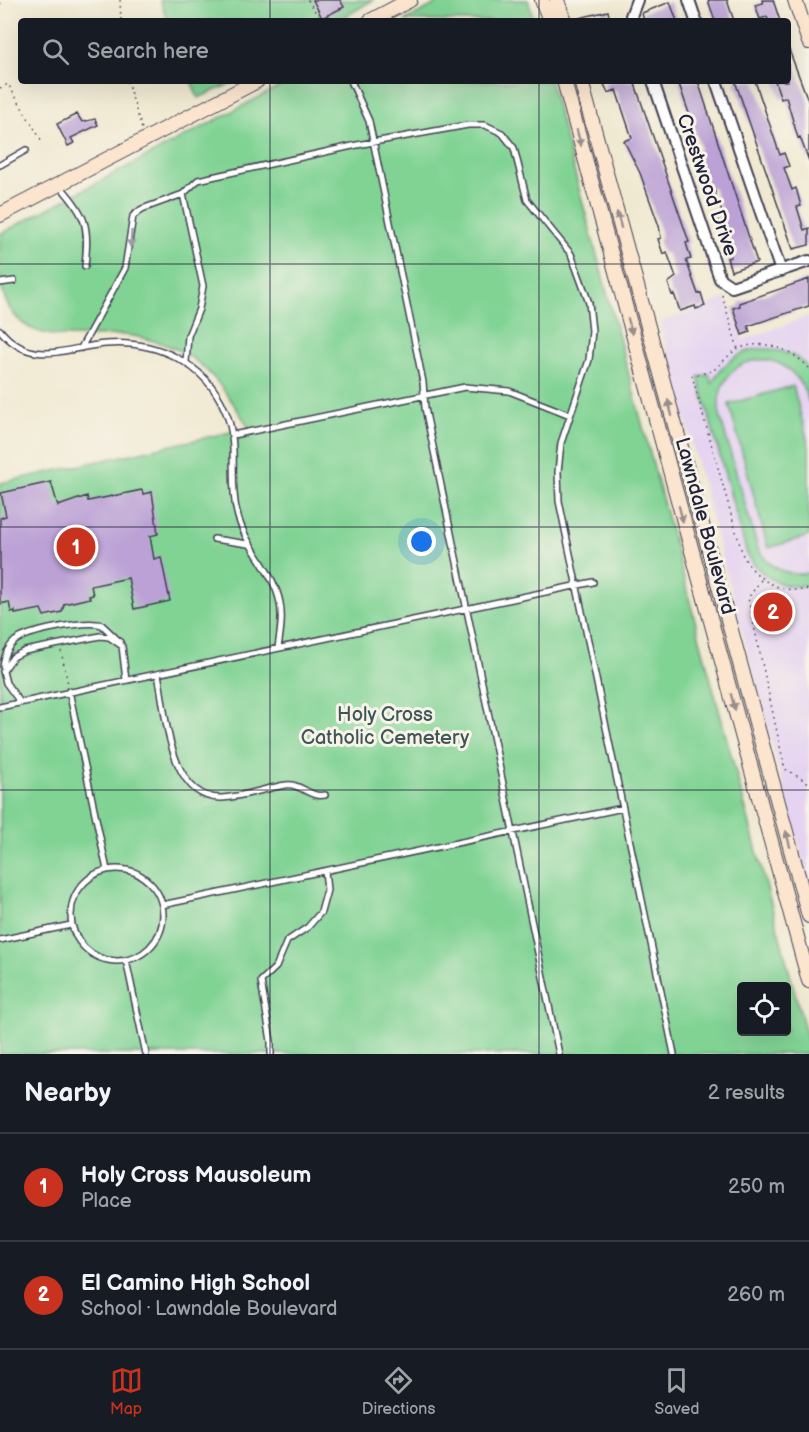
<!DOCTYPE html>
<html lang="en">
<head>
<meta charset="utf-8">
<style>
  body { margin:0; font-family:"Balsamiq Sans",sans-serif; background:#20242c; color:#f1f3f6 }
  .controls { position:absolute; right:18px; bottom:18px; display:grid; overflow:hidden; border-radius:6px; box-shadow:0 6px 24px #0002 }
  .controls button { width:54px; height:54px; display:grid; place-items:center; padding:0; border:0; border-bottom:2px solid #363941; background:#171b24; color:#f1f3f6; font:30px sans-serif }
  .you { position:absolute; left:422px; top:542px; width:21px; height:21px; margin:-15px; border:4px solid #fff; border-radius:50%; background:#1a73e8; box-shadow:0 0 0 9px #1a73e833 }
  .badge { display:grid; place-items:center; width:39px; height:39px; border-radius:50%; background:#c8321e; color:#fff; font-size:20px; font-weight:700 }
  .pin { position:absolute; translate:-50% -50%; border:3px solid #fff; box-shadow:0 2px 6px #0006 }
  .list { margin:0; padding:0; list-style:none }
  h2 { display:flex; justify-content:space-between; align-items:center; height:78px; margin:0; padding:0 24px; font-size:26px }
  h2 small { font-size:20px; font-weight:400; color:#9ea1a6 }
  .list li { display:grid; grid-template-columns:39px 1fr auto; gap:18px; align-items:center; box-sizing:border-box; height:108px; padding:0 24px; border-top:2px solid #363941 }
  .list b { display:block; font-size:22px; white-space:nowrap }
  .list p { margin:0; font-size:20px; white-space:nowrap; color:#9ea1a6 }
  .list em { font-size:20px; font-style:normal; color:#9ea1a6 }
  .icon { flex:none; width:33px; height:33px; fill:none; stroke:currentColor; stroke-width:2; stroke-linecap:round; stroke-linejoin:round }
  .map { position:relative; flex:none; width:809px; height:1054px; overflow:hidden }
  .search { position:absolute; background:#171b24; box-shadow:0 6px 24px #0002; left:18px; right:18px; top:18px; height:66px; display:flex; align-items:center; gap:15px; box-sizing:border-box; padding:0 21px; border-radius:6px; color:#9ea1a6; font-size:22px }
  .sheet { height:294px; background:#171b24 }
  nav { display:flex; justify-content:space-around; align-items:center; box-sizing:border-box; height:84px; border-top:2px solid #363941; background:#171b24; font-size:16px; color:#9ea1a6 }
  nav a { display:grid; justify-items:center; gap:3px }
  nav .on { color:#c8321e }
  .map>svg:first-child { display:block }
  .built { fill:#e5d3f1 }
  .green { fill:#81d394; stroke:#527a68; stroke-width:1.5; fill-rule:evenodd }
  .building { fill:#bba1d5 }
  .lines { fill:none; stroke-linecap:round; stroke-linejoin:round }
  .lane-casing { stroke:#414052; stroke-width:8 }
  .street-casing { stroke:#414052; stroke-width:14 }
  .secondary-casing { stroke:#414052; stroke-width:16 }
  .path { stroke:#414052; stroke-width:1.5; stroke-dasharray:1.5 4.5; stroke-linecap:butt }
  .lane { stroke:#fff; stroke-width:5 }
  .street { stroke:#fff; stroke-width:10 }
  .secondary { stroke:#fbe5cf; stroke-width:14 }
  .oneway { fill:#998d8c }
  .oneway2 { fill:#9c9ca7 }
  .grid { fill:none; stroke:#22223b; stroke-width:1.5; stroke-opacity:0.55 }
  .labels { text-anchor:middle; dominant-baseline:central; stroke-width:6; stroke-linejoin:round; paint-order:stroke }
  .street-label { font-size:20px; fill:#22223b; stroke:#f7f3e8 }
  .park-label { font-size:20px; fill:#3e5756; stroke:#f7f3e8 }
</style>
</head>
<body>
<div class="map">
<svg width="809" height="1054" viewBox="0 0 809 1054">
  <rect width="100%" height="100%" fill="#f7f3e8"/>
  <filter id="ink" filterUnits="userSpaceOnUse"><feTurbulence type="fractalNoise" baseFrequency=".0167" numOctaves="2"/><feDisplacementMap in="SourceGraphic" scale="12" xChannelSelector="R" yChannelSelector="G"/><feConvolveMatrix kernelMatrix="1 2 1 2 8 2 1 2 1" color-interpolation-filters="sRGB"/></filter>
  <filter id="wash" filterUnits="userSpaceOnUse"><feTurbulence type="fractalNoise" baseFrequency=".008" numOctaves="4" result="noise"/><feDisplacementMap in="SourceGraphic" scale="24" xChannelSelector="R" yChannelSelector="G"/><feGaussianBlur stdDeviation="1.35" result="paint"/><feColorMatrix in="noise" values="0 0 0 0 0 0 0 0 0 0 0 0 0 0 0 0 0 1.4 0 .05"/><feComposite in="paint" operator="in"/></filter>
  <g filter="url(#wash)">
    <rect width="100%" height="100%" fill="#f0e9d1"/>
    <!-- built -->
    <path class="built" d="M726,298L743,340L809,316V883L660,323Z"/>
    <!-- green -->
    <path class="green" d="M160,0H373L338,21H168Z
      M443,0H528L534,21H404Z
      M191,81H237L198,98Z
      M290,81H550L809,1045V1054H0V483L249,428C231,399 208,362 174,348C160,342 136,335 121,335C71,335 15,349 1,285C0,269 0,250 0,234ZM742,986H786V1032H742Z
      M757,349C773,348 806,354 809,374C809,384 809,394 809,403C790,334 709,355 720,416L758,549C769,568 787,577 809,573V585C783,590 760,577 747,554L698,377L709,374L712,383C722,364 736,353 757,349Z
      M793,386L809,446V536L768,548L729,404Z"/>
    <g id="blocks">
      <!-- building -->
      <path class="building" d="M313,0H340L344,7L322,18Z
        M708,0H727L734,21H715Z
        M762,0H773L780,21H769L767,17L760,19L755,5L763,3Z
        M670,2L677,21H644L642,13Z
        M608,11L610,21H579V18Z
        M788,47L809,103V161L800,137L798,138L786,97L781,99L775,81H788Z
        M612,81H634L689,242L686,243L691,259L686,260L698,294L701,293L705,306L696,309L695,306L680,311L674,294L672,295L668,283L676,277L667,252L663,254L658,239L661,238L659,226L640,173L624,141L632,138L616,90L608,93L604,84Z
        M678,81H698L757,262L731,271L727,258L731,257L717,217L723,215L713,187L709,188L694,151L701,149Z
        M735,81H755L780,155L784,153L789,166L784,168L792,190L796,188L801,206L797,207L804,230L809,228V245L793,249Z
        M77,114L82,122L95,119L98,125L71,138L74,143L68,146L57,124Z
        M809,279V306L748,326L750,332L742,335L733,308L740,306L739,303Z
        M51,482L58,506L87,496L88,501L142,490L143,494L152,492L158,534L150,536L154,559L161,557L170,601L134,609L128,578L91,586L93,595L89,596L90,598L64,604L62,612L44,616L41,609L15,614V611L11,612L9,602L0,604V518L6,516L1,493Z"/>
    </g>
  </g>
  <g filter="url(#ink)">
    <use href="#blocks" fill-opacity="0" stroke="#414052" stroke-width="1.5"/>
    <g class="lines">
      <defs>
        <path id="lane" d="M351,81L369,121L423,382L425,408L559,1054
          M0,165L26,150
          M60,186C87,216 89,226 85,266
          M183,194L203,286L199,309L188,336L186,362
          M0,283L14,281
          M0,330C32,369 66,347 106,344C155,340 205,362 225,410C240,444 228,478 237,513C245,547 274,571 280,603C283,618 280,634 278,648
          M81,348L125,268L133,216L142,209L183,194L198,180L357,145L468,125H485L502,133L514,148L527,200L571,254L589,303L592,331L589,360L561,443L558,472L559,501L674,1054
          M233,435L465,387L509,391L570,415
          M214,539L248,544
          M3,666C4,657 8,647 15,641C28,631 86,620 102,625L120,642
          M158,674C166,713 169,800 222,798C244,797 265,788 286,785C301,783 309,798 325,795
          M69,691L107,870
          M20,702L6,683L3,671L13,657L25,651L100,636L109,637L122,646L126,680
          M0,707L593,582
          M71 915a46 46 0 1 1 92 0a46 46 0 1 1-92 0Z
          M162,905L623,808
          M0,940L71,925
          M126,960L146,1054
          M271,1054V1041L261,981L276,967L287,941L308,927L321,912L327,890L325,871"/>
        <path id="street" d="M689,0L696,21
          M633,21L631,16L637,0
          M653,81L720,279L732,287L809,261
          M716,81L781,271"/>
        <path id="secondary" d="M542,0L550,21
          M557,0L564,21
          M795,0L809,42
          M370,21L410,0
          M564,81L809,981
          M581,81L809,916
          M0,215L257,81"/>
      </defs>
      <!-- lane casing -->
      <use href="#lane" class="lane-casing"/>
      <!-- street casing -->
      <use href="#street" class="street-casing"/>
      <!-- secondary casing -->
      <use href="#secondary" class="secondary-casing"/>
      <!-- path -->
      <path class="path" d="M120,0L121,21
        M308,0L321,21
        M0,4L4,0
        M127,81L142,129
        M0,88L8,84L43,143
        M722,295L738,349
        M809,368C792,349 761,337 736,350C727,355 720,367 711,371C705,373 698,375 692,376L743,556C757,581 781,594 809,589
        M761,580L748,598L785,769L809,783
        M61,651L68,684"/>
      <!-- lane -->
      <use href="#lane" class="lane"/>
      <!-- street -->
      <use href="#street" class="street"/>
      <!-- secondary -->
      <use href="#secondary" class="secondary"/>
    </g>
    <!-- one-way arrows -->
    <defs><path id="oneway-solid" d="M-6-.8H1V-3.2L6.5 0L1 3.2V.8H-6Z" transform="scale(1.5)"/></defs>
    <g class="oneway">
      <use href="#oneway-solid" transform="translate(579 138) rotate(75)"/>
      <use href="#oneway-solid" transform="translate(619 220) rotate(-105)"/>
      <use href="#oneway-solid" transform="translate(630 326) rotate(75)"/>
      <use href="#oneway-solid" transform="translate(670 408) rotate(-105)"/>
      <use href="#oneway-solid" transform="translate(681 514) rotate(75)"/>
      <use href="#oneway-solid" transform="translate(733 702) rotate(75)"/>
      <use href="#oneway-solid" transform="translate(788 839) rotate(-105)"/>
    </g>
    <use class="oneway2" href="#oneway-solid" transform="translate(131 239) rotate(94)"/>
  </g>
  <!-- grid -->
  <path class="grid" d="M270,0V21M539,0V21M270,81V1054M539,81V1054M0,264H809M0,527H809M0,790H809"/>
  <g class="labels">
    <!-- street labels -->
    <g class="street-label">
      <text transform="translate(707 185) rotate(71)">Crestwood Drive</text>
      <text transform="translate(705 526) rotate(75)">Lawndale Boulevard</text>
    </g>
    <!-- park labels -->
    <g class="park-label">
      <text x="385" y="715">Holy Cross<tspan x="385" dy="23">Catholic Cemetery</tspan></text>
    </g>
  </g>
</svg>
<div class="controls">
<button><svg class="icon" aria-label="locate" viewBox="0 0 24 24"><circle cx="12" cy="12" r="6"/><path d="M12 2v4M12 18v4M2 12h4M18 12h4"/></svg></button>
</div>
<div class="you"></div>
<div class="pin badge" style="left:76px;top:547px">1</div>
<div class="pin badge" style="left:773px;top:612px">2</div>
<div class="search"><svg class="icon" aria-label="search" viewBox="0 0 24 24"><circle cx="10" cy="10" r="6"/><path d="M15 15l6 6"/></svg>Search here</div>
</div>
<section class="sheet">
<h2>Nearby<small>2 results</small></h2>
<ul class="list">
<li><span class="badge">1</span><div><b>Holy Cross Mausoleum</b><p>Place</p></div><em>250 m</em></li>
<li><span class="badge">2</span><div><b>El Camino High School</b><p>School · Lawndale Boulevard</p></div><em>260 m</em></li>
</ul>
</section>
<nav>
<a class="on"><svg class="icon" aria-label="map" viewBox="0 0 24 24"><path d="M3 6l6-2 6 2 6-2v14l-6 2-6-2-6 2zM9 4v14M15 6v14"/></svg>Map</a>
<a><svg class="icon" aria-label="directions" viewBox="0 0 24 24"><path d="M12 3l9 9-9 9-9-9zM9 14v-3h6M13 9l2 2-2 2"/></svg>Directions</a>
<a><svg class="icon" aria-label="saved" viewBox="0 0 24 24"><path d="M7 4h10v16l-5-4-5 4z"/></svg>Saved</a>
</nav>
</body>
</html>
